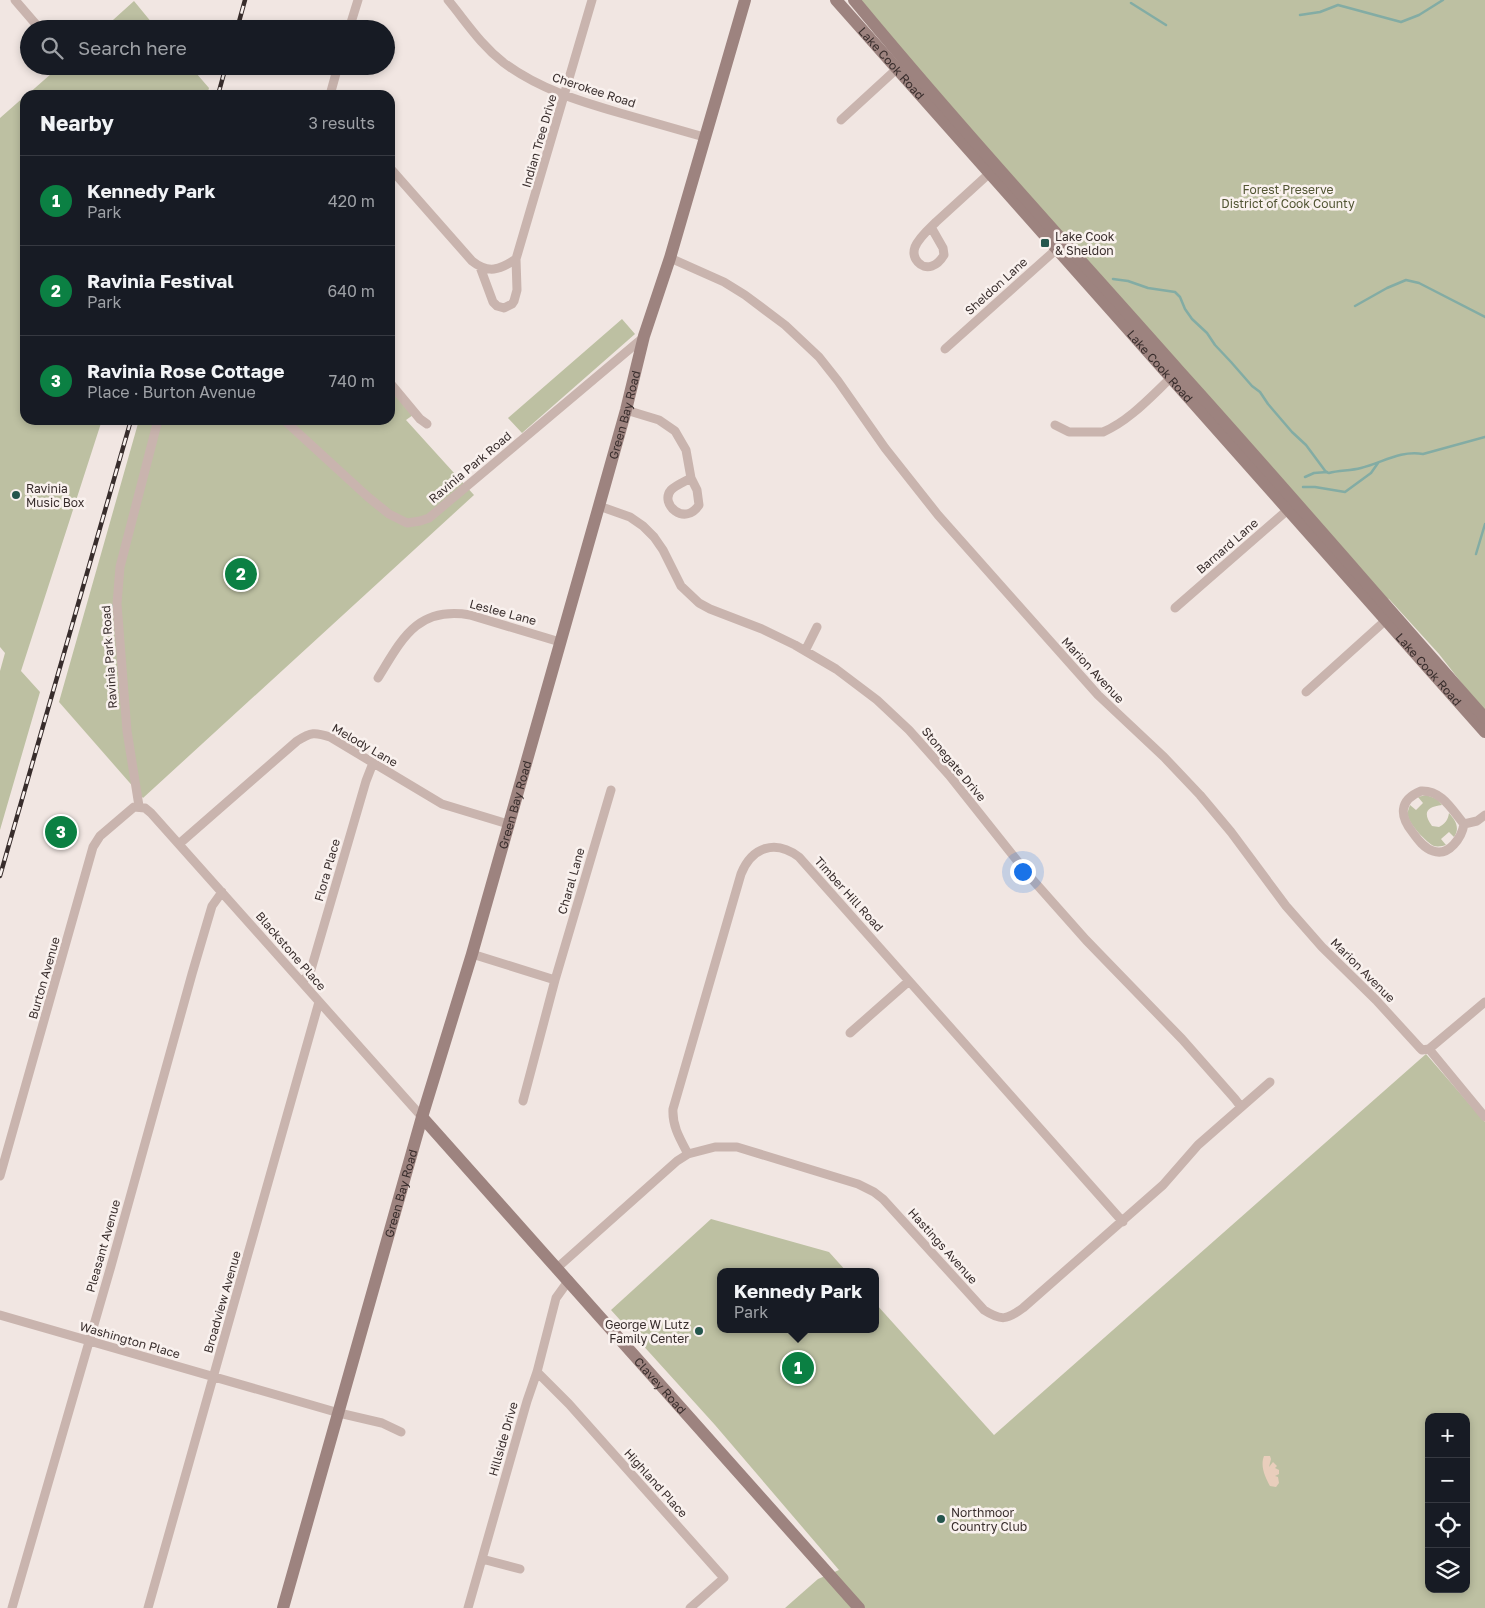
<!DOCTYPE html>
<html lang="en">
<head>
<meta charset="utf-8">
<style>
  body { margin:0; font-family:"Golos Text",sans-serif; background:#20242c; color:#f1f3f6 }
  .controls { position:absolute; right:15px; bottom:15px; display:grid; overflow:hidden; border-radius:10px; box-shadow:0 2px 8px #0003 }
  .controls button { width:45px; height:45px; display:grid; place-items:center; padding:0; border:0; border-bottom:1px solid #363941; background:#171b24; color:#f1f3f6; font:25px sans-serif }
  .you { position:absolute; left:1022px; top:871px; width:18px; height:18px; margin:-12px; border:4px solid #fff; border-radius:50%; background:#1a73e8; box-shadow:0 0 0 8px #1a73e833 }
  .badge { display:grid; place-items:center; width:32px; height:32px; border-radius:50%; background:#0b8043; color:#fff; font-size:16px; font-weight:700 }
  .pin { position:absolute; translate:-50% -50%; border:2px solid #fff; box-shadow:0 1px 5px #0006 }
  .popup { position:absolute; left:717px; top:1268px; width:162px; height:65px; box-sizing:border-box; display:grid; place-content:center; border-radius:10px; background:#171b24; filter:drop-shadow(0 1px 4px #0005); font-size:16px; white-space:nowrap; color:#9ea1a6 }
  .popup b { font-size:19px; color:#f1f3f6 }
  .popup::after { content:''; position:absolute; left:50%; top:100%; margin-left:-10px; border:10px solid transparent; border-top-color:#171b24 }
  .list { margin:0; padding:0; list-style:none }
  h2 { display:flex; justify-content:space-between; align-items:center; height:65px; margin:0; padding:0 20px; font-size:21px }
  h2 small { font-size:16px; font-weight:400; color:#9ea1a6 }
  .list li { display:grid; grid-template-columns:32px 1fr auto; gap:15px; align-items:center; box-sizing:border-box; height:90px; padding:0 20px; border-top:1px solid #363941 }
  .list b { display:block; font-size:19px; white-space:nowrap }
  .list p { margin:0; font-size:16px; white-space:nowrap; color:#9ea1a6 }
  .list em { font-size:16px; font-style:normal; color:#9ea1a6 }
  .icon { flex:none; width:28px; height:28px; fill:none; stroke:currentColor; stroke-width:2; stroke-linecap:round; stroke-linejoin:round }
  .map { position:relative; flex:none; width:1485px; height:1608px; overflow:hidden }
  .search { position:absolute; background:#171b24; box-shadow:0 2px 8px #0003; left:20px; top:20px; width:375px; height:55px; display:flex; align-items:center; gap:12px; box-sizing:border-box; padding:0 18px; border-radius:28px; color:#9ea1a6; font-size:19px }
  .panel { position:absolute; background:#171b24; box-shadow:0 2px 8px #0003; left:20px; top:90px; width:375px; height:335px; border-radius:15px }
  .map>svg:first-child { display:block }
  .green { fill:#bdc0a2; fill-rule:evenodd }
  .sand { fill:#e9cebc }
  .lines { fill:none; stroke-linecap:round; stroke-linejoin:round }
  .stream { stroke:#83aca4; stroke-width:2.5 }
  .street { stroke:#c9b4ae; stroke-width:9 }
  .secondary { stroke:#9d837f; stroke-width:12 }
  .rail-casing { stroke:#382d2c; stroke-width:4.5 }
  .rail { stroke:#f9f1ee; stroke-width:2.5; stroke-dasharray:8; stroke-linecap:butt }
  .poi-dot { fill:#25564d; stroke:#f9f1ee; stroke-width:2 }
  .labels { text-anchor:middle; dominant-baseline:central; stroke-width:5; stroke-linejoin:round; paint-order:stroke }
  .street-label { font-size:12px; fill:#382d2c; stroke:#f9f1ee }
  .park-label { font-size:12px; fill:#505432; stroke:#f9f1ee }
  .poi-label { font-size:12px; fill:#382d2c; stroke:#f9f1ee; text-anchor:start }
</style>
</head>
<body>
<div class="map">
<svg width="1485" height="1608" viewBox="0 0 1485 1608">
  <rect width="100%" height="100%" fill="#f1e6e2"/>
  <!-- green -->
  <path class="green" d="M859,0H1485V713L1439,654L1389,599L1385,598L1061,233Z
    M134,1L157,29H103Z
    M60,66H190L209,88L207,95H27Z
    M25,96V420H102L21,671L40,692L0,830V671L5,653L0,647V118Z
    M622,319L635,334L522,433L508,418Z
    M390,388L413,415L406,420L474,495L143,798L59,702L139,420H390Z
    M1426,795L1437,799L1442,805C1427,807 1422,812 1432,826L1439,827C1445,824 1448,820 1449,813C1456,821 1460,828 1454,837L1449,832L1441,839L1446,845C1443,846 1438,847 1434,846C1427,843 1409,824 1408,816C1407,812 1409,808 1410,805L1416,810L1423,803L1418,797Z
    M1426,1054L1485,1122V1608H785L818,1579L839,1570L715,1425L611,1310L711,1219L829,1252L847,1272H720V1329H876V1304L994,1435ZM1429,1417H1466V1589H1429Z"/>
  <!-- sand -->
  <path class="sand" d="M1264,1456H1270L1271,1459L1269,1467L1273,1462L1277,1466L1275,1468L1279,1470V1474L1275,1476L1278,1477L1279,1483L1276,1487L1270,1486C1265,1477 1260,1466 1264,1456Z"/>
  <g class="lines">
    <!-- stream -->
    <path class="stream" d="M1131,3L1166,25
      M1300,15L1320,12L1338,5L1401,22L1419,15L1443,0
      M1113,279L1128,281L1148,288L1175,292L1180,297L1185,309L1192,319L1207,333L1215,345L1231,362L1252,386L1260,392L1268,404L1292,432L1306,445L1326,472L1329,473C1339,470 1350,471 1361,468C1382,463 1400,450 1423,454L1485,437
      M1355,306L1387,288L1406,280L1419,283L1485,317
      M1305,477L1314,473L1327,472
      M1303,487H1315L1345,492L1371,473L1378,463
      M1476,554L1485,524
      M106,606H113"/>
    <!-- street -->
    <path class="street" d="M15,0L40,29
      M448,0C467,23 480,44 504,63C539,89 579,101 620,113C648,121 676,129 704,137
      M349,29L358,0
      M330,95L338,66
      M841,120L901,65
      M390,168L472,261C488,274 500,270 516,259L592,0
      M931,227L943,248L944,255C941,260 938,264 932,266C921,270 911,258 915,247C919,237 929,229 936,222L993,170
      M670,258L724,282L745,295L785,325L819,357L838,381L885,448L938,515L1098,695L1164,757L1200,795L1231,832L1286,906L1322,947L1376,1000L1419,1047L1422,1050L1429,1049L1485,1117
      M480,267L493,302L497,306L504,308L512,304L514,301L517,290L516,259
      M945,349L1060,246
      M390,383L420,419L427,424
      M626,410L659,420L675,431L686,450L691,478L697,490L699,505C685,527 659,504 671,490C676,485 686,481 691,478
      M284,420L368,497L389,514L407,523L420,521L429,518L644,337
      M1055,425L1069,432H1103C1131,420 1153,394 1175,374
      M599,506L630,517L643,526L654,537L663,550L681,586L699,603L710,609L762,629L795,645L836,669L877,700L909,730L949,775L1031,878L1086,940L1182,1039L1235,1099L1241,1107
      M1175,608L1291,507
      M805,651L817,627
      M378,678C402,639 417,606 470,615L560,642
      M1306,692L1386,620
      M1421,791C1442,790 1452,810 1464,824C1462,837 1449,857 1433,851C1424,848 1418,840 1413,833C1399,816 1399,800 1421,791Z
      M139,806L127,731L117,604L120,567L158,420
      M1464,824L1477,821L1485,815
      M179,844L297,741C311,732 315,732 330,737L442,804L508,824
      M472,954L555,980
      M302,982L310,973L366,781L373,763
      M850,1033L909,981
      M1429,1049L1485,1002
      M523,1101L555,980L611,790
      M688,1154C680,1139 672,1126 673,1109L741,874C752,847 775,839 799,857L1123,1222
      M0,1176L93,847L100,836L134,807L145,808L151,813L422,1117
      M557,1268L677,1161L688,1154L715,1147H737L858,1184L874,1192L883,1199L984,1310C1001,1321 1007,1320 1023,1308L1163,1185L1198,1145L1270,1082
      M0,1315L339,1413L382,1423L401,1432
      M537,1372L569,1404L724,1578L690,1608
      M482,1559L520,1569
      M12,1608L111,1266L192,974L212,906L222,892
      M148,1608L319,1002
      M468,1608L527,1401L537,1372L556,1298L569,1280"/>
    <!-- secondary -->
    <g class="secondary">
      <path id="s1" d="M836,0L1485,732"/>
      <path d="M854,0C959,127 1071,249 1180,372C1283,486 1383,603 1485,718"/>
      <path id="s2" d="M422,1117L859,1608"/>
      <path id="s3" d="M283,1608L422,1117L472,954L599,506L626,410L644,336L670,258L745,0"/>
    </g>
    <defs>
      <path id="rail" d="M237,29L245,0
        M218,95L226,66
        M0,876L131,420"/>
    </defs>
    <!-- rail casing -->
    <use href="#rail" class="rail-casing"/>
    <!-- rail -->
    <use href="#rail" class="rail"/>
  </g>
  <!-- markers -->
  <g class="poi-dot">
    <rect x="1040" y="238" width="10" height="10" rx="2.5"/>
    <circle cx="16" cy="495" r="5"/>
    <circle cx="699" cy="1331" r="5"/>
    <circle cx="941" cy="1519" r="5"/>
  </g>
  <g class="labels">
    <!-- street labels -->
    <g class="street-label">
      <text stroke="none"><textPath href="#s1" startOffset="84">Lake Cook Road</textPath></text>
      <text transform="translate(594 90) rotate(18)">Cherokee Road</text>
      <text transform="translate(539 141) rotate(-74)">Indian Tree Drive</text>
      <text transform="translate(996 286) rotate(-42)">Sheldon Lane</text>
      <text stroke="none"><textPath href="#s1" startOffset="489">Lake Cook Road</textPath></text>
      <text stroke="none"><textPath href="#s3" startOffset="1241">Green Bay Road</textPath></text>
      <text transform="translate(470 467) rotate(-40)">Ravinia Park Road</text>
      <text transform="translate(1227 546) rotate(-41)">Barnard Lane</text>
      <text transform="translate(503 612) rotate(15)">Leslee Lane</text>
      <text transform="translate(109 657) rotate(-94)">Ravinia Park Road</text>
      <text stroke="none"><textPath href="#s1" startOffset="894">Lake Cook Road</textPath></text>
      <text transform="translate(1093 670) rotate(47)">Marion Avenue</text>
      <text transform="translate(365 745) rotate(30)">Melody Lane</text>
      <text transform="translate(954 764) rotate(50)">Stonegate Drive</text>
      <text stroke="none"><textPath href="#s3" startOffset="836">Green Bay Road</textPath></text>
      <text transform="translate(327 870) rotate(-74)">Flora Place</text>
      <text transform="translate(571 881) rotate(-74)">Charal Lane</text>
      <text transform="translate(849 894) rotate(48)">Timber Hill Road</text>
      <text transform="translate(291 951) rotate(49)">Blackstone Place</text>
      <text transform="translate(1363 970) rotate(45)">Marion Avenue</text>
      <text transform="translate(44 978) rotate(-74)">Burton Avenue</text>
      <text stroke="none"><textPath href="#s3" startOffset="431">Green Bay Road</textPath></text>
      <text transform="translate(103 1246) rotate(-74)">Pleasant Avenue</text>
      <text transform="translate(943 1246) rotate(48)">Hastings Avenue</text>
      <text transform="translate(222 1302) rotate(-74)">Broadview Avenue</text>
      <text transform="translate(130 1340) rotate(16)">Washington Place</text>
      <text stroke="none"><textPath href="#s2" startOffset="359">Clavey Road</textPath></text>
      <text transform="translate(503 1439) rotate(-74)">Hillside Drive</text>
      <text transform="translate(656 1483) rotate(48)">Highland Place</text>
    </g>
    <!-- park labels -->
    <g class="park-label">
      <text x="1288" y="189">Forest Preserve<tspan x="1288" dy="14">District of Cook County</tspan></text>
    </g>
    <!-- poi labels -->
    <g class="poi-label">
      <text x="1055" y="236">Lake Cook<tspan x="1055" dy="14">&amp; Sheldon</tspan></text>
      <text x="26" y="488">Ravinia<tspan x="26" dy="14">Music Box</tspan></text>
      <text x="689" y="1324" text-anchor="end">George W Lutz<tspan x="689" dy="14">Family Center</tspan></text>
      <text x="951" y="1512">Northmoor<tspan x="951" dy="14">Country Club</tspan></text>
    </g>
  </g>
</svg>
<div class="controls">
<button>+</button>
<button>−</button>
<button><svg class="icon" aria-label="locate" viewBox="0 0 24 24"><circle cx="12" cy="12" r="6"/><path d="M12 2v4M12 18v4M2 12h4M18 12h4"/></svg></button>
<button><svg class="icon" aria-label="layers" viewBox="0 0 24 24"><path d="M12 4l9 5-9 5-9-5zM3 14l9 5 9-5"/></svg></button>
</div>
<div class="you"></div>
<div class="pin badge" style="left:798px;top:1368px">1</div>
<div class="popup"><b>Kennedy Park</b>Park</div>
<div class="pin badge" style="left:241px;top:574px">2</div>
<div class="pin badge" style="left:61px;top:832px">3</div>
<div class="search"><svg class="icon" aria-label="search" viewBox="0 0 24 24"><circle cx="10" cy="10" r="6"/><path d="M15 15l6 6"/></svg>Search here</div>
<section class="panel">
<h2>Nearby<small>3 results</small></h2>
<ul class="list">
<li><span class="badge">1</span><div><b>Kennedy Park</b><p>Park</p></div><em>420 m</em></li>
<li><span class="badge">2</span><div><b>Ravinia Festival</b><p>Park</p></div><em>640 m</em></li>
<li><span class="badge">3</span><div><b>Ravinia Rose Cottage</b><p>Place · Burton Avenue</p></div><em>740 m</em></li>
</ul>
</section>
</div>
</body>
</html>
